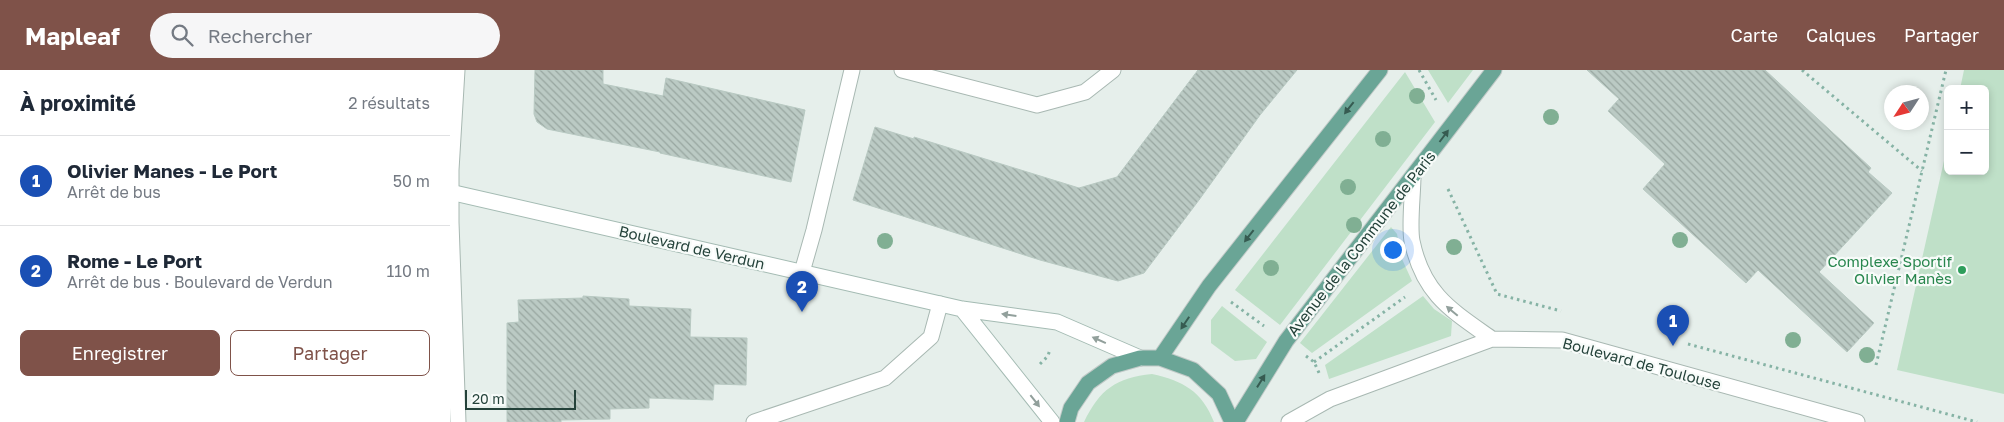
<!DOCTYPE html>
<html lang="fr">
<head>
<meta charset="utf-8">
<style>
  body { margin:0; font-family:"Golos Text",sans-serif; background:#f6f6f7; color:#1f2937 }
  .controls { position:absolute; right:15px; top:15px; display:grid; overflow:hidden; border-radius:8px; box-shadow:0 2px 8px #0003 }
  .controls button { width:45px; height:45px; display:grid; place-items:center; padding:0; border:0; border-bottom:1px solid #e0e1e3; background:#fff; color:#1f2937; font:25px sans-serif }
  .compass { position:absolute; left:1434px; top:15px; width:45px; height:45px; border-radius:50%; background:#fff; box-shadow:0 2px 8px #0003; rotate:234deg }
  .scale { position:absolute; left:15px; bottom:12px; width:111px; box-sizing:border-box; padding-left:5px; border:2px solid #24423a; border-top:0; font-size:14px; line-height:18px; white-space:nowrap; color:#24423a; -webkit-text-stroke:4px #f7fbf9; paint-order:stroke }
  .you { position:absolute; left:942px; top:179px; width:18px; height:18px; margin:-12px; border:4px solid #fff; border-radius:50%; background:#1a73e8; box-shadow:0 0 0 8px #1a73e833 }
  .badge { display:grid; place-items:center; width:32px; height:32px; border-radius:50%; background:#7f5249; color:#fff; font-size:16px; font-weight:700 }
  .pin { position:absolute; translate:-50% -41px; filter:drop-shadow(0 1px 2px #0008) }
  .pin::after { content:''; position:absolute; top:26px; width:18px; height:15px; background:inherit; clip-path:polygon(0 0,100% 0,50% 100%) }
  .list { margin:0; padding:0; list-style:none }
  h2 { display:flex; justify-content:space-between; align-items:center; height:65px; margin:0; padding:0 20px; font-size:21px }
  h2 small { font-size:16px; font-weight:400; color:#747a83 }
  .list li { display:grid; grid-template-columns:32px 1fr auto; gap:15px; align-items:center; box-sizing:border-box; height:90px; padding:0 20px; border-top:1px solid #e0e1e3 }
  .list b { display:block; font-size:19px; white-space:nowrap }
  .list p { margin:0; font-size:16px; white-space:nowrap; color:#747a83 }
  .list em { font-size:16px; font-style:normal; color:#747a83 }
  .actions { display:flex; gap:10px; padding:15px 20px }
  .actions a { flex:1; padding:11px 0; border:1px solid #7f5249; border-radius:8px; text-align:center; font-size:18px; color:#7f5249 }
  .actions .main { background:#7f5249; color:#fff }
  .icon { flex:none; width:28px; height:28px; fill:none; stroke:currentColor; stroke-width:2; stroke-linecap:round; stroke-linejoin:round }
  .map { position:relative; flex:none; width:1554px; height:352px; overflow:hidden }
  header { display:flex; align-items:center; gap:30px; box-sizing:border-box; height:70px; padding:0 25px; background:#7f5249; color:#fff }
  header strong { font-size:24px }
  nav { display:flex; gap:28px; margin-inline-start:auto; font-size:18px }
  .search { width:350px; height:45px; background:#f6f6f7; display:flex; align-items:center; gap:12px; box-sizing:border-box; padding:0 18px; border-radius:28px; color:#747a83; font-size:19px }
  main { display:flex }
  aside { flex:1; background:#fff }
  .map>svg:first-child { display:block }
  .green { fill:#bfe0c8 }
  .building { fill:url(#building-back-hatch); stroke:#b8c9c2 }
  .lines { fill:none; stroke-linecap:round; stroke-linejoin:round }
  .minor-casing { stroke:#a8b8b2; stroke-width:17 }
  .secondary-casing { stroke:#a4bbb3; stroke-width:17 }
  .primary-casing { stroke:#c2cac8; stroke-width:17 }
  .path { stroke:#86b3a5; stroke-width:3; stroke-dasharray:2.5 4; stroke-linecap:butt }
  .minor { stroke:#fff; stroke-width:15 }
  .secondary { stroke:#fff; stroke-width:15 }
  .primary { stroke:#6aa596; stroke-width:15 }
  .tree { fill:#80af93 }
  .oneway { fill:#365b51 }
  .oneway2 { fill:#92a09c }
  .leisure-dot { fill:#2e9e5b; stroke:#f7fbf9; stroke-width:2 }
  .labels { text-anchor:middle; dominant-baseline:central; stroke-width:4.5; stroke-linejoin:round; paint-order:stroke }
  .street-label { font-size:15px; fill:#24423a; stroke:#f7fbf9 }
  .leisure-label { font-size:15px; fill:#27864d; stroke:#f7fbf9; text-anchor:end }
</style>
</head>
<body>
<header>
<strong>Mapleaf</strong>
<div class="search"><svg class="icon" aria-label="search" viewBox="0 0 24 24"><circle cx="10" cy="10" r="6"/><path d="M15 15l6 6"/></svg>Rechercher</div>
<nav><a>Carte</a><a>Calques</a><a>Partager</a></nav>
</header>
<main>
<aside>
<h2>À proximité<small>2 résultats</small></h2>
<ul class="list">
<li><span class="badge" style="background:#1a4fb4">1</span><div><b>Olivier Manes - Le Port</b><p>Arrêt de bus</p></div><em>50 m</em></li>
<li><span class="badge" style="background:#1a4fb4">2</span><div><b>Rome - Le Port</b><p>Arrêt de bus · Boulevard de Verdun</p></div><em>110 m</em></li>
</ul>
<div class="actions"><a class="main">Enregistrer</a><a>Partager</a></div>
</aside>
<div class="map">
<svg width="1554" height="352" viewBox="0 0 1554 352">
  <defs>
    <pattern id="building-back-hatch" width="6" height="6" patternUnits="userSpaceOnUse" patternTransform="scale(1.25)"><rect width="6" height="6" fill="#bbcac4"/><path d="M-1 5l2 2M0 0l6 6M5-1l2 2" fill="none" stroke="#98a6a0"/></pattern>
  </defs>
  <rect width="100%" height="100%" fill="#e6efeb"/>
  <!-- green -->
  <path class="green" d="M978,0H1023L998,33Z
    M1514,0H1554V324L1447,300L1498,73V101H1535V19H1510Z
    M955,2L985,52L830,255L785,220Z
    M941,157L947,164L952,189L962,211L862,283L850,273Z
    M973,226L984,239L1002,251L1001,266L879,309L875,295Z
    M772,236L817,272L806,289L785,291L761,273V250Z
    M702,304C733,311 752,321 764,352H634C650,319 666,308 702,304Z"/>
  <!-- building -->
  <path class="building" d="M85,0H153V14L213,26L216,8L355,40L341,112L210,83V82L97,59L87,52L84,44Z
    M748,0H847L810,45L749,130L694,203L668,211L590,190L403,130L425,57L464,69V67L629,118L667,107Z
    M1137,0H1315L1421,98L1418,102L1442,123L1369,202L1424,253L1397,282L1308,200L1296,213L1193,119L1215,94L1158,41L1169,29Z
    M133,226L179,229V236L241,239L240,267L297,268L296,315L264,314L263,330L199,328V338L160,339V349L111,350V352H57V253L69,252L68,230L133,228Z"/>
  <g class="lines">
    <defs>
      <path id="minor" d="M7,0L1,100V152L8,352
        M452,0L587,35L635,22L663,0
        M963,106C963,123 959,155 962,171C973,224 1001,240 1042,269
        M352,202L364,160L402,0
        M304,352L435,308L481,267L490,234
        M839,352L880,329L1042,269L1112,270L1407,352"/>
      <path id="secondary" d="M0,122L512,239L607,252L690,288
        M512,239L602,352"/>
      <path id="primary" d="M710,288L759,216L930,0
        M617,352L621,338L638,313L662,296L690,288H710L743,300L769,324L782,352
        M786,352L836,271L1044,0"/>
    </defs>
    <!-- minor casing -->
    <use href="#minor" class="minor-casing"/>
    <!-- secondary casing -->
    <use href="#secondary" class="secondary-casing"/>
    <!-- primary casing -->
    <use href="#primary" class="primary-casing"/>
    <!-- path -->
    <path class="path" d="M969,0L986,30
      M1352,0L1472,101
      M998,119L1047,224L1111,241
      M781,232L814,256
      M1238,274L1527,352
      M856,286L864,292L870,305
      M864,292L955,227
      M590,294L598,286L600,279
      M1426,295L1496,0"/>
    <!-- minor -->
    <use href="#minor" class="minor"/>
    <!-- secondary -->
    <use href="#secondary" class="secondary"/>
    <!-- primary -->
    <use href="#primary" class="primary"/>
  </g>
  <!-- trees -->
  <g class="tree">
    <circle cx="967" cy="26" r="8"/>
    <circle cx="1101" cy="47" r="8"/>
    <circle cx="933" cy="69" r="8"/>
    <circle cx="898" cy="117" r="8"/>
    <circle cx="904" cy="155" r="8"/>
    <circle cx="1230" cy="170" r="8"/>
    <circle cx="435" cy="171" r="8"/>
    <circle cx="1004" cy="177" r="8"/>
    <circle cx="821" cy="198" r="8"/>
    <circle cx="1343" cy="270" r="8"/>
    <circle cx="1417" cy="285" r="8"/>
  </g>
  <!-- one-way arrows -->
  <defs><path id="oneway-solid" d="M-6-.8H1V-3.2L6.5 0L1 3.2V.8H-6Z" transform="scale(1.25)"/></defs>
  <g class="oneway">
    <use href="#oneway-solid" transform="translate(899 38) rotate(128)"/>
    <use href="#oneway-solid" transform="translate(994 66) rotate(-53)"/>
    <use href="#oneway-solid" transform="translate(799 166) rotate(128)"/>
    <use href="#oneway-solid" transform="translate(735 253) rotate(124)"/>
    <use href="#oneway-solid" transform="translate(811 311) rotate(-58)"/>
  </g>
  <g class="oneway2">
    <use href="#oneway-solid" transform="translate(1002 241) rotate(-140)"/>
    <use href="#oneway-solid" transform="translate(559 245) rotate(-172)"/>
    <use href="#oneway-solid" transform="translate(649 270) rotate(-156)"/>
    <use href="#oneway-solid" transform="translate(585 331) rotate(52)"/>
  </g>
  <!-- markers -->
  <circle class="leisure-dot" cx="1512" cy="200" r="5"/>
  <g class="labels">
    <!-- street labels -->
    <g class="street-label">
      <text transform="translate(911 173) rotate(-52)">Avenue de la Commune de Paris</text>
      <text transform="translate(242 177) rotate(13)">Boulevard de Verdun</text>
      <text transform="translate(1192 293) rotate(15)">Boulevard de Toulouse</text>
    </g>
    <!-- leisure labels -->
    <g class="leisure-label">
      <text x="1502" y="191">Complexe Sportif<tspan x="1502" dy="17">Olivier Manès</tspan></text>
    </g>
  </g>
</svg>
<div class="controls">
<button>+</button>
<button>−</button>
</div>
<svg class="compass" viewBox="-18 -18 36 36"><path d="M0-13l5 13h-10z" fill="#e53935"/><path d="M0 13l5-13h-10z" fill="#747a83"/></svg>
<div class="scale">20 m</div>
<div class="you"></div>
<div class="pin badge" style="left:1223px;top:276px;background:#1a4fb4">1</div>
<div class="pin badge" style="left:352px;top:242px;background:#1a4fb4">2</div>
</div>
</main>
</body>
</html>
